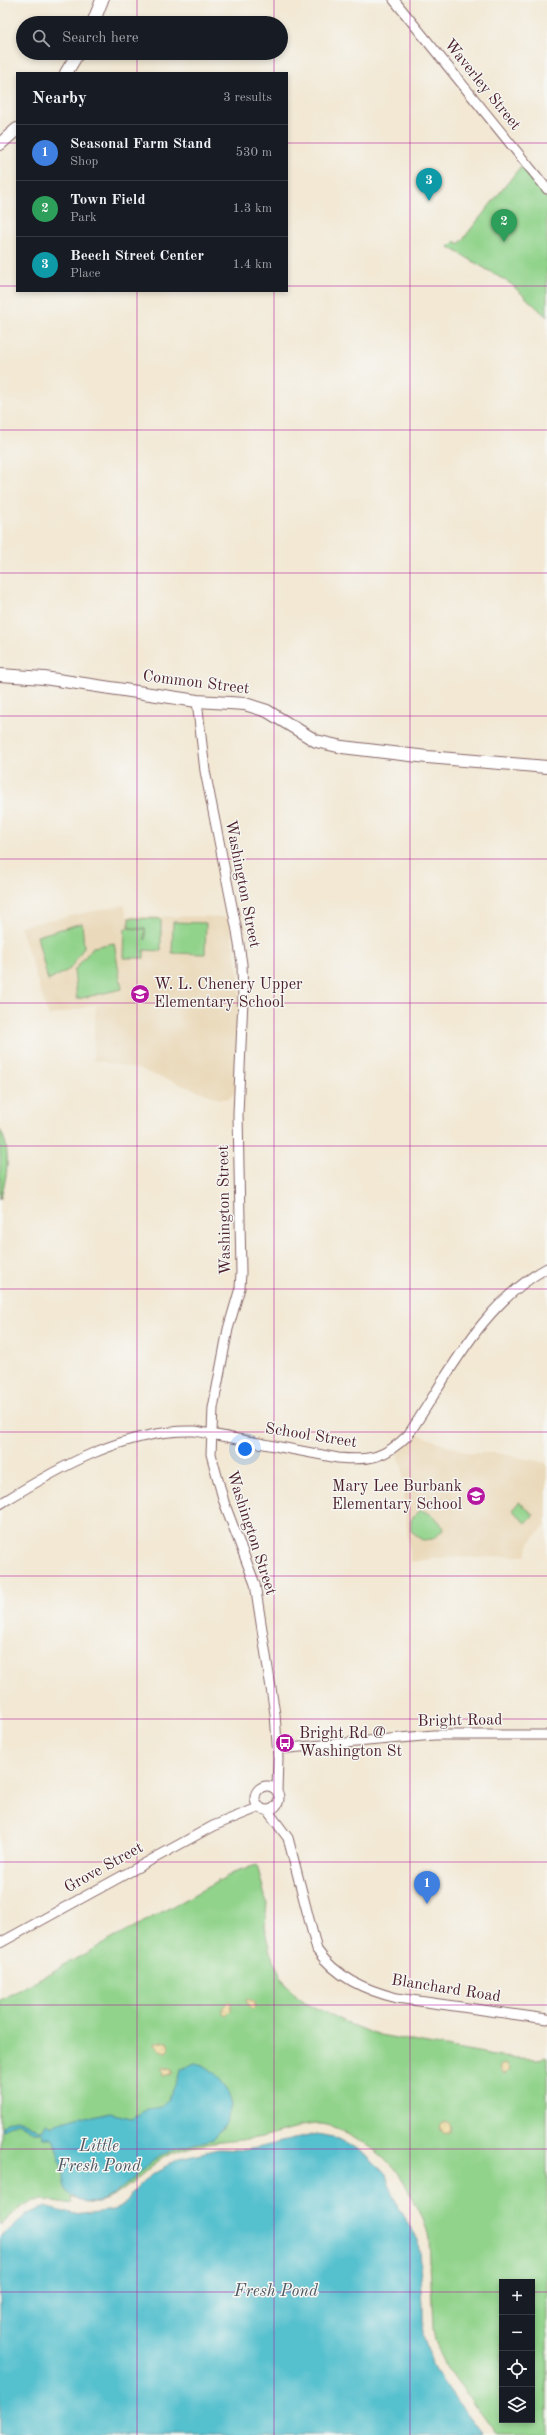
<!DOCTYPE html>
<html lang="en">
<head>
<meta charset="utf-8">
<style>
  body { margin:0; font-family:"Old Standard TT",serif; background:#20242c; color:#f1f3f6 }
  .controls { position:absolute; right:12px; bottom:12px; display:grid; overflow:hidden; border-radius:0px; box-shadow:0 2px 6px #0003 }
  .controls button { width:36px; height:36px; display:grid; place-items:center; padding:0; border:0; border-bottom:1px solid #363941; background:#171b24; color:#f1f3f6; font:20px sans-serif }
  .you { position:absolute; left:245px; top:1449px; width:14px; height:14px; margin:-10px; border:3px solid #fff; border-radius:50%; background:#1a73e8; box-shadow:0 0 0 6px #1a73e833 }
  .badge { display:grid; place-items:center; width:26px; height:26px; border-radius:50%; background:#db2777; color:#fff; font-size:13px; font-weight:700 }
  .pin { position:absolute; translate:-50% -33px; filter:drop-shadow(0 1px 2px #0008) }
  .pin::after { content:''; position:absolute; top:21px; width:14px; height:12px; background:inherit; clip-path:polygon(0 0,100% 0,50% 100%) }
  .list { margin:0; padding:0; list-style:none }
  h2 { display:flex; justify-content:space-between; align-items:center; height:52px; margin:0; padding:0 16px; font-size:17px }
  h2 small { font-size:13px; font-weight:400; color:#9ea1a6 }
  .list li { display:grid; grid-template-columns:26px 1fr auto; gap:12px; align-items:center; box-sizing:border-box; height:56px; padding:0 16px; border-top:1px solid #363941 }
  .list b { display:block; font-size:15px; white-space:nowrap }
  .list p { margin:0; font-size:13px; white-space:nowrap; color:#9ea1a6 }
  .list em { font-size:13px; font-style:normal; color:#9ea1a6 }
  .icon { flex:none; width:22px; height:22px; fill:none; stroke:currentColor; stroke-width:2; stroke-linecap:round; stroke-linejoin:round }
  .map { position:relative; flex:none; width:547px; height:2435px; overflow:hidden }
  .search { position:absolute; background:#171b24; box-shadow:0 2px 6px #0003; left:16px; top:16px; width:272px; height:44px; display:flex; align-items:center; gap:10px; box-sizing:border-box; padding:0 14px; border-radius:22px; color:#9ea1a6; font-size:15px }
  .panel { position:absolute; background:#171b24; box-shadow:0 2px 6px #0003; left:16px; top:72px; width:272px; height:220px; border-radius:0px }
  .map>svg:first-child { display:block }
  .built { fill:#ead9ba }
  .green { fill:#91d38b; stroke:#6e795b; fill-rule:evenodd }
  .sand { fill:url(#sand-dots); stroke:#9c7c64 }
  .water { fill:#54c0ce; stroke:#4f707c }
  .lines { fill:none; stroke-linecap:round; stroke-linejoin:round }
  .minor-casing { stroke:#856566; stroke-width:11 }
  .major-casing { stroke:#856566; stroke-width:14 }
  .minor { stroke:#fff; stroke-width:9 }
  .major { stroke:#fff; stroke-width:12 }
  .grid { fill:none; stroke:#b5179e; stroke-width:1; stroke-opacity:0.55 }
  .labels { text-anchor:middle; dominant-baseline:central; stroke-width:3; stroke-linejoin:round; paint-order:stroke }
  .street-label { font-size:16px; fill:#4a1f2b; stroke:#f6f6f2 }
  .poi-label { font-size:16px; fill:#4a1f2b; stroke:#f6f6f2; text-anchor:start }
  .water-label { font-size:17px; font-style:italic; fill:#4e5764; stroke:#f6f6f2 }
</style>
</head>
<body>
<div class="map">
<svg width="547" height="2435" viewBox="0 0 547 2435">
  <defs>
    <pattern id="sand-dots" width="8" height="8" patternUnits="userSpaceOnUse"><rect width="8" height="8" fill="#eeda9e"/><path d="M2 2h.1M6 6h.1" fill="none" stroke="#cebb88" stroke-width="1.8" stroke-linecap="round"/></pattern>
  </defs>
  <rect width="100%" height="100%" fill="#f6f6f2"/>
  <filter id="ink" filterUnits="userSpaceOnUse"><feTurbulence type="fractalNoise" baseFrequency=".025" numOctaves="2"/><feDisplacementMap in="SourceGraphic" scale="8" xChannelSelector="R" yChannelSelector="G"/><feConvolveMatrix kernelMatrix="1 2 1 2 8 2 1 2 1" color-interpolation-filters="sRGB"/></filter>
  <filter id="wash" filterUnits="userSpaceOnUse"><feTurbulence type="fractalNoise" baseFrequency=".012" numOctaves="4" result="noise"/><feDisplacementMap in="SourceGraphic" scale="16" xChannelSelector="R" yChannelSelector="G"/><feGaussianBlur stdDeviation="0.9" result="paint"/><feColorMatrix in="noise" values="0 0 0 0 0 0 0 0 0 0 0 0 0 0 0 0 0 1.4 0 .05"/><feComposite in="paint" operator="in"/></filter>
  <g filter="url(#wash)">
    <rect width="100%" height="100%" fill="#f2e8d4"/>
    <!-- built -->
    <path class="built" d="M124,905L127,916L225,917L229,919L240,983L236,1090L230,1098L220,1099L138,1069L93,1060L96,1005L48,1016L20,926Z
      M416,1434L470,1453H499L547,1463V1524L531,1541L525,1556L438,1558L411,1562L403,1498L405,1493L402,1467L398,1458L399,1453Z"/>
    <!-- green -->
    <path class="green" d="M521,166L547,199V317L511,284L449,247L455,241L459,244Z
      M129,918L161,919V951L144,950V958H124L125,928L145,929V940V929L129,928Z
      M173,922L206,923L205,954L172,953Z
      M82,923L84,947L70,969L48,981L37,936Z
      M114,943L122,989L77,999L74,971L93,947Z
      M0,1130C12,1149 7,1179 0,1199Z
      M519,1502L534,1515L526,1523L512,1510Z
      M419,1510C428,1511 442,1520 443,1530L433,1539L423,1540L411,1531V1520Z
      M257,1865L267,1904L265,1926L273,1960L286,1985L301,2001L349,2024L374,2034L500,2057L537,2059L547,2057V2435H497L446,2366L435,2341L433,2328L429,2238C424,2215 402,2174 384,2158C373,2148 361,2141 349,2134C338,2129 330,2124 318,2124C300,2124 275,2135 256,2138C228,2142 200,2142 173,2153C138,2167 114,2219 72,2197L73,2204C31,2197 32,2197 0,2226V2000L239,1870ZM502,2282H532V2420H502Z"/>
    <!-- sand -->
    <path class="sand" d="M249,1999L254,2003L255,2008L253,2010L250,2009L246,2000Z
      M229,2001L231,2003V2011L226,2016L223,2014V2007Z
      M156,2042H168L170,2047L166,2052L161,2051L155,2045Z
      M499.5 2069a4.5 4.5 0 1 1 9 0a4.5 4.5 0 1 1-9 0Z
      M168,2068L172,2069V2074L163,2076L162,2069Z
      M440.5 2128a5.5 5.5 0 1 1 11 0a5.5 5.5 0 1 1-11 0Z"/>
    <!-- water -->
    <path class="water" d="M194,2063C213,2064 229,2088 232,2105L226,2123L214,2139L174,2149L154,2160L114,2195L97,2202L80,2201L67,2192L63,2186V2171L53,2138H44L43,2133H34C15,2121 23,2118 0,2131L1,2127L8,2121L17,2119L39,2131L43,2130L46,2124L53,2127L56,2123L81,2116L94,2117L110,2113L131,2118L150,2108L161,2106L167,2101L176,2084L180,2071Z
      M317,2134L338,2138L356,2148L370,2158L386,2175L398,2207L418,2239L423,2303V2336L432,2363L447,2388L483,2435H0V2238L28,2213L39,2208L45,2207L76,2215L113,2210L125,2204L132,2193L151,2174L181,2158L218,2149L247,2150Z"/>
  </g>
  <g filter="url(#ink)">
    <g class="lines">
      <defs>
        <path id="minor" d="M394,0L547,189
          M197,701L205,771L237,931L242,964L243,999L238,1114L241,1273L240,1288L228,1329L213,1408L211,1454L224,1502L255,1584L275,1714L278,1758L277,1791
          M0,1504C58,1468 124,1429 195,1431L338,1458C370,1461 385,1458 408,1435C449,1375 481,1304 547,1268
          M278,1749L434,1735H547
          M255 1798a12 12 0 1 1 24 0a12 12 0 1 1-24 0Z
          M267,1810L288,1838L317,1950C336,1977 365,1990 397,1998L547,2019
          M0,1943L213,1826L260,1807"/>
        <path id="major" d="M93,23L102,0
          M66,73L78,53
          M0,144L17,129
          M0,675L44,678L197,701L245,704L267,711L316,741L342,747L427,757L547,767"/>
      </defs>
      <!-- minor casing -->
      <use href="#minor" class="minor-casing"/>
      <!-- major casing -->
      <use href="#major" class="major-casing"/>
      <!-- minor -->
      <use href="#minor" class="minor"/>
      <!-- major -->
      <use href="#major" class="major"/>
    </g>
  </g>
  <!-- grid -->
  <path class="grid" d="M137,0V23M274,0V23M410,0V2435M137,53V73M274,53V73M0,143H17M287,143H547M0,286H17M287,286H547M137,291V2435M274,291V2435M0,430H547M0,573H547M0,716H547M0,859H547M0,1003H547M0,1146H547M0,1289H547M0,1432H547M0,1576H547M0,1719H547M0,1862H547M0,2005H547M0,2149H547M0,2292H502M532,2292H547"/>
  <!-- icons -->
  <defs>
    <symbol id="school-disc" viewBox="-11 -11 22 22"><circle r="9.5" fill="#b5179e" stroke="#f6f6f2"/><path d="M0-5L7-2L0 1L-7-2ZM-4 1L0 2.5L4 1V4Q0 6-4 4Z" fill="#fff"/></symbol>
    <symbol id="bus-disc" viewBox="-11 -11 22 22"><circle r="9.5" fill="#b5179e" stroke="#f6f6f2"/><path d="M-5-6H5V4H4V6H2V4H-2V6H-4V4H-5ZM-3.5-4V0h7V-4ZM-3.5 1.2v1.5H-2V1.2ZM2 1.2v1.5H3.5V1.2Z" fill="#fff"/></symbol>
  </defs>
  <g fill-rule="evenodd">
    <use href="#school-disc" x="129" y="983" width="22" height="22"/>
    <use href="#school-disc" x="465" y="1485" width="22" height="22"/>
    <use href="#bus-disc" x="274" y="1732" width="22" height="22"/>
  </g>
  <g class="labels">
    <!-- street labels -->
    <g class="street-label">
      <text transform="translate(482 85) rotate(51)">Waverley Street</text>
      <text transform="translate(196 683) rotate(7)">Common Street</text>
      <text transform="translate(242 884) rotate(79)">Washington Street</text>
      <text transform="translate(225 1210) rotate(-91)">Washington Street</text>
      <text transform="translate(311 1436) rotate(9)">School Street</text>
      <text transform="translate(251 1533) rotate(72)">Washington Street</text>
      <text transform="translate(460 1721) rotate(-1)">Bright Road</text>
      <text transform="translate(104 1868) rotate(-29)">Grove Street</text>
      <text transform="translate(446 1989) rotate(9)">Blanchard Road</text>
    </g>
    <!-- poi labels -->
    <g class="poi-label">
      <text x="154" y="985">W. L. Chenery Upper<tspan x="154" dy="18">Elementary School</tspan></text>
      <text x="462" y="1487" text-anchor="end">Mary Lee Burbank<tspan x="462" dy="18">Elementary School</tspan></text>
      <text x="299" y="1734">Bright Rd @<tspan x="299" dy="18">Washington St</tspan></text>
    </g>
    <!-- water labels -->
    <g class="water-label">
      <text x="99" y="2146">Little<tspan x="99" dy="20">Fresh Pond</tspan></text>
      <text x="276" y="2291">Fresh Pond</text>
    </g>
  </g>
</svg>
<div class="controls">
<button>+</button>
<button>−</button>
<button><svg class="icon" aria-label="locate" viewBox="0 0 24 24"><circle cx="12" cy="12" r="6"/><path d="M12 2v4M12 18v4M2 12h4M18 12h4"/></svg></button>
<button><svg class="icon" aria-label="layers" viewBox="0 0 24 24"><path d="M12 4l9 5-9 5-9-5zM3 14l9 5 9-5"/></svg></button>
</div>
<div class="you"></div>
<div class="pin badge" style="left:427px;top:1904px;background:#3f7fe0">1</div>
<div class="pin badge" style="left:504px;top:242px;background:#2e9e5b">2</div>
<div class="pin badge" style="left:429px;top:201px;background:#0f9aa8">3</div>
<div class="search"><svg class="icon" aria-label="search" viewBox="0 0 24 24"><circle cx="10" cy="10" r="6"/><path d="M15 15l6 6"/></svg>Search here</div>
<section class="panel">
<h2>Nearby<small>3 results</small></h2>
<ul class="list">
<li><span class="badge" style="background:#3f7fe0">1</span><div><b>Seasonal Farm Stand</b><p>Shop</p></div><em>530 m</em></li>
<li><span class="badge" style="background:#2e9e5b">2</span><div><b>Town Field</b><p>Park</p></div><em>1.3 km</em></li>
<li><span class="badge" style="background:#0f9aa8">3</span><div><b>Beech Street Center</b><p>Place</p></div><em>1.4 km</em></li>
</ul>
</section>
</div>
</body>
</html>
